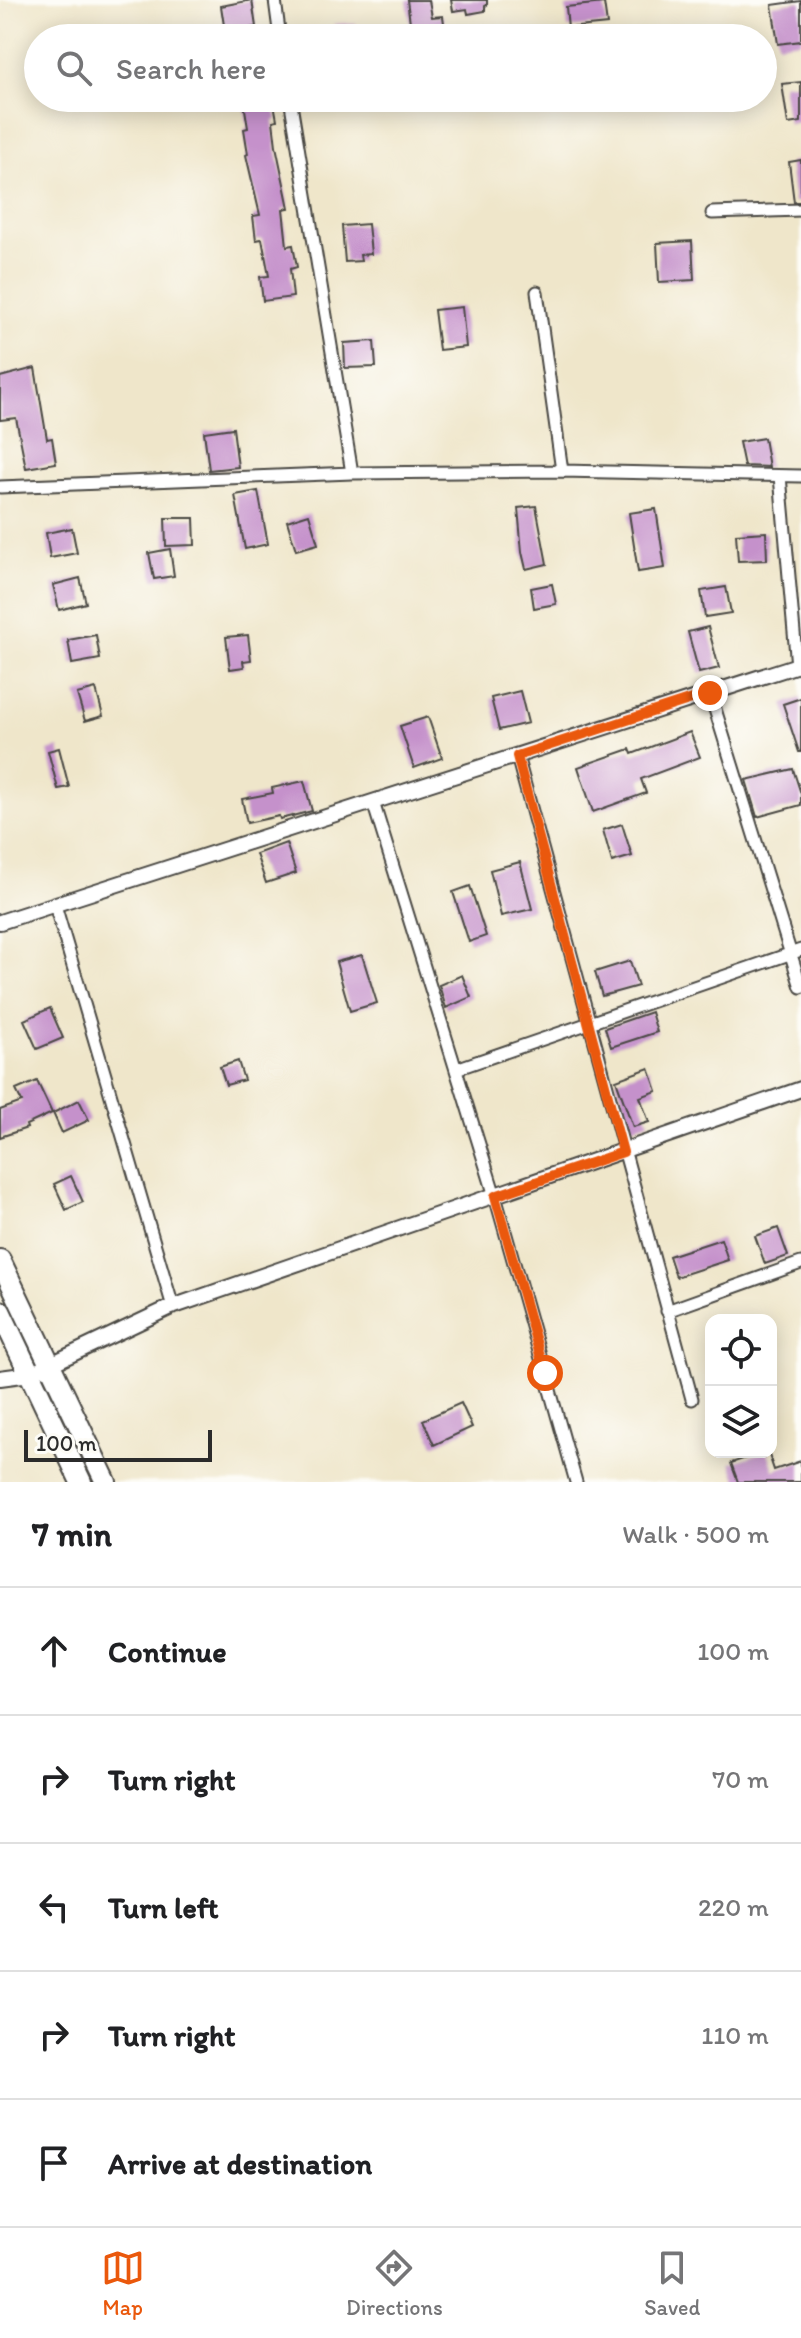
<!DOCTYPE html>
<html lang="en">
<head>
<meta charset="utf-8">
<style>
  body { margin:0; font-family:Itim,sans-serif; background:#f2f2f2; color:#202124 }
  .controls { position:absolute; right:24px; bottom:24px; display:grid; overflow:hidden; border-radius:16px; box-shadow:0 4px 20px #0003 }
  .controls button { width:72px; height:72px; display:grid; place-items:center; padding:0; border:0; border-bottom:2px solid #e0e0e0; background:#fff; color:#202124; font:40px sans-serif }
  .scale { position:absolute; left:24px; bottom:20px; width:188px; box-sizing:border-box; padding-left:8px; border:4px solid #2b2b2b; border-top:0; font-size:22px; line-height:28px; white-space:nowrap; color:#2b2b2b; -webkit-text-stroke:6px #fdfcf7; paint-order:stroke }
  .stop { position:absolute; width:24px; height:24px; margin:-18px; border:6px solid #ea580c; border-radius:50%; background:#fff }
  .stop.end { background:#ea580c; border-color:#fff; box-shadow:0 2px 8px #0008 }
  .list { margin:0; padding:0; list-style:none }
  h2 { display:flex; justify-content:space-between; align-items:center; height:104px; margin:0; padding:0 32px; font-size:34px }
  h2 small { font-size:26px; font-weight:400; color:#757577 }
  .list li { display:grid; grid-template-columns:52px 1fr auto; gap:24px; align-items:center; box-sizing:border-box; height:128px; padding:0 32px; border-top:2px solid #e0e0e0 }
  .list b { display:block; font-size:30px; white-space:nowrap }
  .list em { font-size:26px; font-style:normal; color:#757577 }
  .icon { flex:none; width:44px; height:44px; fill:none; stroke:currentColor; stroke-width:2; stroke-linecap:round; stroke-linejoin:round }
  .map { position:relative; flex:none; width:801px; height:1482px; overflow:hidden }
  .search { position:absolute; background:#fff; box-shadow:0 4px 20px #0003; left:24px; right:24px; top:24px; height:88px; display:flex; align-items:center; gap:20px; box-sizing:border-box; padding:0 28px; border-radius:44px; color:#757577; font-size:30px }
  .sheet { height:744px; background:#fff }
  nav { display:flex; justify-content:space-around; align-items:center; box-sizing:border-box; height:112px; border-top:2px solid #e0e0e0; background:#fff; font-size:22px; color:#757577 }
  nav a { display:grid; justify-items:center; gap:4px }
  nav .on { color:#ea580c }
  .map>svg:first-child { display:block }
  .building { fill:#c591cb }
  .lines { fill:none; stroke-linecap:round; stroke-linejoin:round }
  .street-casing { stroke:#484743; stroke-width:15 }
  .secondary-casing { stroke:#484743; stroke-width:18 }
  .highway-casing { stroke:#484743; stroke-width:24 }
  .street { stroke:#fff; stroke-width:11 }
  .secondary { stroke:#fff; stroke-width:14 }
  .highway { stroke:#fff; stroke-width:20 }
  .route { stroke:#ea580c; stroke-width:10 }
</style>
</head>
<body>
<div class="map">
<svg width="801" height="1482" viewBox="0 0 801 1482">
  <rect width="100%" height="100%" fill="#fdfcf7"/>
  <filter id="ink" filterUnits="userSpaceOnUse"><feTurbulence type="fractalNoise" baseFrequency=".0125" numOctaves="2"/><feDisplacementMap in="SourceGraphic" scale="16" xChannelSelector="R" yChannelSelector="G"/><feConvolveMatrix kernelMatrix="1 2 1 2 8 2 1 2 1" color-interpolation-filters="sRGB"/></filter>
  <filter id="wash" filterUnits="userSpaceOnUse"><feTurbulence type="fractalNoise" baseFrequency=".006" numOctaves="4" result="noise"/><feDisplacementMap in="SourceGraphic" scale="32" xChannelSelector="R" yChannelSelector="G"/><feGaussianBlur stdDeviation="1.8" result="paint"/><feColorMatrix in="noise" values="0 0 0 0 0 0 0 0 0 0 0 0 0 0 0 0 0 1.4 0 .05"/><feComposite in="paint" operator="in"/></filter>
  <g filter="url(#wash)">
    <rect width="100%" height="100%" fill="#efe6ca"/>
    <g id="blocks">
      <!-- building -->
      <path class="building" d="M252,0L256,27L225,32L221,6Z
        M407,0H429L432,17L443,16L446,38H412Z
        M451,0H487V5L485,6V11L468,14L467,9L453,11Z
        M801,1V41L778,44L772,5Z
        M604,3L607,24L568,28L566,7Z
        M356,23L357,38H335L334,24Z
        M801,82V122L788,124L782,84Z
        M273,98L277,120L273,121L276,146L289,208L283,209L287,246L293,245L297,267L290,269L293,297L263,301L260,277L269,276L262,239L256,240L253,216L260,215L246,155L248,154L244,129L248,128L244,103Z
        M801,160V202H794L789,162Z
        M368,224L371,254L360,255L361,261L345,262L342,226Z
        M692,241L694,280L659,282L657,243Z
        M462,307L466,347L439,350L434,310Z
        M374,341L376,367L345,368L344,343Z
        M35,368L47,439L52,438L56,463L26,468L16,418L0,420V377Z
        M233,428L238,467L209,470L204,432Z
        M764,438L769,467L744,466L739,442Z
        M258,491L268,544L245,549L235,495Z
        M536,506L547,564L526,569L522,552L518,508Z
        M656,509L665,568L638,572L629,513Z
        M309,514L318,544L296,550L287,521Z
        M165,518H194L195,545L166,546Z
        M72,528L77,553L50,558L46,533Z
        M766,532L767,560L738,561L736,534Z
        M170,549L174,576L154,579L149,553Z
        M80,578L86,603L59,610L53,585Z
        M552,584L556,604L534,608L531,588Z
        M726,587L731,613L705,617L701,591Z
        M708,627L719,668L699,673L688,632Z
        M96,635L100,659L72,664L68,640Z
        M248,635L251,660L243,661L244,667L230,669L226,637Z
        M96,689L103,716L85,721L77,694Z
        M520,691L528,723L499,730L491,698Z
        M801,698V752H799L783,704Z
        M428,717L442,758L414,768L400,726Z
        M690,732L700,757L641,779L646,793L593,812L578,767L630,749L632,754Z
        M59,748L69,787L58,789L48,751Z
        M793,769L801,794V805L757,817L746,780Z
        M304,781L312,811L280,819L279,816L247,823L242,799L273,793L272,788Z
        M622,824L632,856L612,862L603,830Z
        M286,843L296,873L266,883L256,854Z
        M520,862L532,909L501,916L490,870Z
        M470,886L486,936L469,942L453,892Z
        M362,955L377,1003L350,1011L336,962Z
        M630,961L638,986L602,996L595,972Z
        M462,975L471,997L446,1008L439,985Z
        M50,1008L63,1038L37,1049L24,1020Z
        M651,1012L657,1032L611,1047L605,1028Z
        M238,1061L244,1080L226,1085L220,1067Z
        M649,1068L657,1091L640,1097L649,1122L633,1127L616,1080Z
        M37,1081L52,1113L26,1125L27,1128L0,1137V1110L22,1102L16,1090Z
        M79,1100L89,1120L62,1133L53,1113Z
        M71,1176L83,1202L66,1210L54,1184Z
        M778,1228L788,1256L765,1264L755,1236Z
        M721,1239L728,1260L676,1277L669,1256Z
        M461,1403L472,1427L434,1445L423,1420Z
        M764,1452H768L774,1470L801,1461V1482H738L731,1463Z"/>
    </g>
  </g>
  <g filter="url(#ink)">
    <use href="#blocks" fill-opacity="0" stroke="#484743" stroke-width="2"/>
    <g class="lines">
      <defs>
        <path id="street" d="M275,0L280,38
          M290,98L352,473
          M712,213L801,210
          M537,292L562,471
          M780,476L797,666
          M0,487L352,473L562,471L801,476
          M710,693L801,987
          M517,756L692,1399
          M373,802L495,1196L576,1482
          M55,905L173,1307
          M456,1069L801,950
          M667,1311L801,1263"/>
        <path id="secondary" d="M0,922L801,664
          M0,1378L30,1374L169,1308L801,1089"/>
        <path id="highway" d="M0,1260L106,1482
          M0,1311L81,1482"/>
      </defs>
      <!-- street casing -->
      <use href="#street" class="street-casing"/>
      <!-- secondary casing -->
      <use href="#secondary" class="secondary-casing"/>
      <!-- highway casing -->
      <use href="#highway" class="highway-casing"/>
      <!-- street -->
      <use href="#street" class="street"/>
      <!-- secondary -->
      <use href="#secondary" class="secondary"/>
      <!-- highway -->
      <use href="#highway" class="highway"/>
    </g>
  </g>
  <g class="lines" filter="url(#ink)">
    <!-- route -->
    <path class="route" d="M545,1373L495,1196L623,1152L517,756L710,693"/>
  </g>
</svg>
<div class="controls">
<button><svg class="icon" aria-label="locate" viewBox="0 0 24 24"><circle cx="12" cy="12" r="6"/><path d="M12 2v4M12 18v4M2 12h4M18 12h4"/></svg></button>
<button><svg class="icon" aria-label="layers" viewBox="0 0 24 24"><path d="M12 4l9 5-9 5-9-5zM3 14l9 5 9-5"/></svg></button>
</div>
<div class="scale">100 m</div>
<div class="stop" style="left:545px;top:1373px"></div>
<div class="stop end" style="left:710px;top:693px"></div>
<div class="search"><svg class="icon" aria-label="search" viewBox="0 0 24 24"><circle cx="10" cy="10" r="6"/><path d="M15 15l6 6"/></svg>Search here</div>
</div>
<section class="sheet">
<h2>7 min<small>Walk · 500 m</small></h2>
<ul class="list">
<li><svg class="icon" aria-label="ahead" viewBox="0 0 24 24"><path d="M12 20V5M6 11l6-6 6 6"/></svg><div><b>Continue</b></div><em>100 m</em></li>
<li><svg class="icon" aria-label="right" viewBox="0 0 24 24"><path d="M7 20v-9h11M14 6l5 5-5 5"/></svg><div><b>Turn right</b></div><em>70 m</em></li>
<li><svg class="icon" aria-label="left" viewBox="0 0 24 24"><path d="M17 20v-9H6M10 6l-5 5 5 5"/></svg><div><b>Turn left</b></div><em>220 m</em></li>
<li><svg class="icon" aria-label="right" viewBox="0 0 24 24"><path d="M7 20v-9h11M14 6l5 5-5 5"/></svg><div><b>Turn right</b></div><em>110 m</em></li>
<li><svg class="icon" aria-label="arrive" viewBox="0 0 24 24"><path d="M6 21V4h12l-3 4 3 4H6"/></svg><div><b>Arrive at destination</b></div></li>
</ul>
</section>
<nav>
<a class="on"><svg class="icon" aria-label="map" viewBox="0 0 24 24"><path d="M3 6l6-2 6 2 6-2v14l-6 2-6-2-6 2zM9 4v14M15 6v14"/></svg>Map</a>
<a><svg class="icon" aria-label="directions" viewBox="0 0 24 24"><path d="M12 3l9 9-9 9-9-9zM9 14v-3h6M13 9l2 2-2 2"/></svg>Directions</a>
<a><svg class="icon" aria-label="saved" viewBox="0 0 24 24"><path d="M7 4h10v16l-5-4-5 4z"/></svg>Saved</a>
</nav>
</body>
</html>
